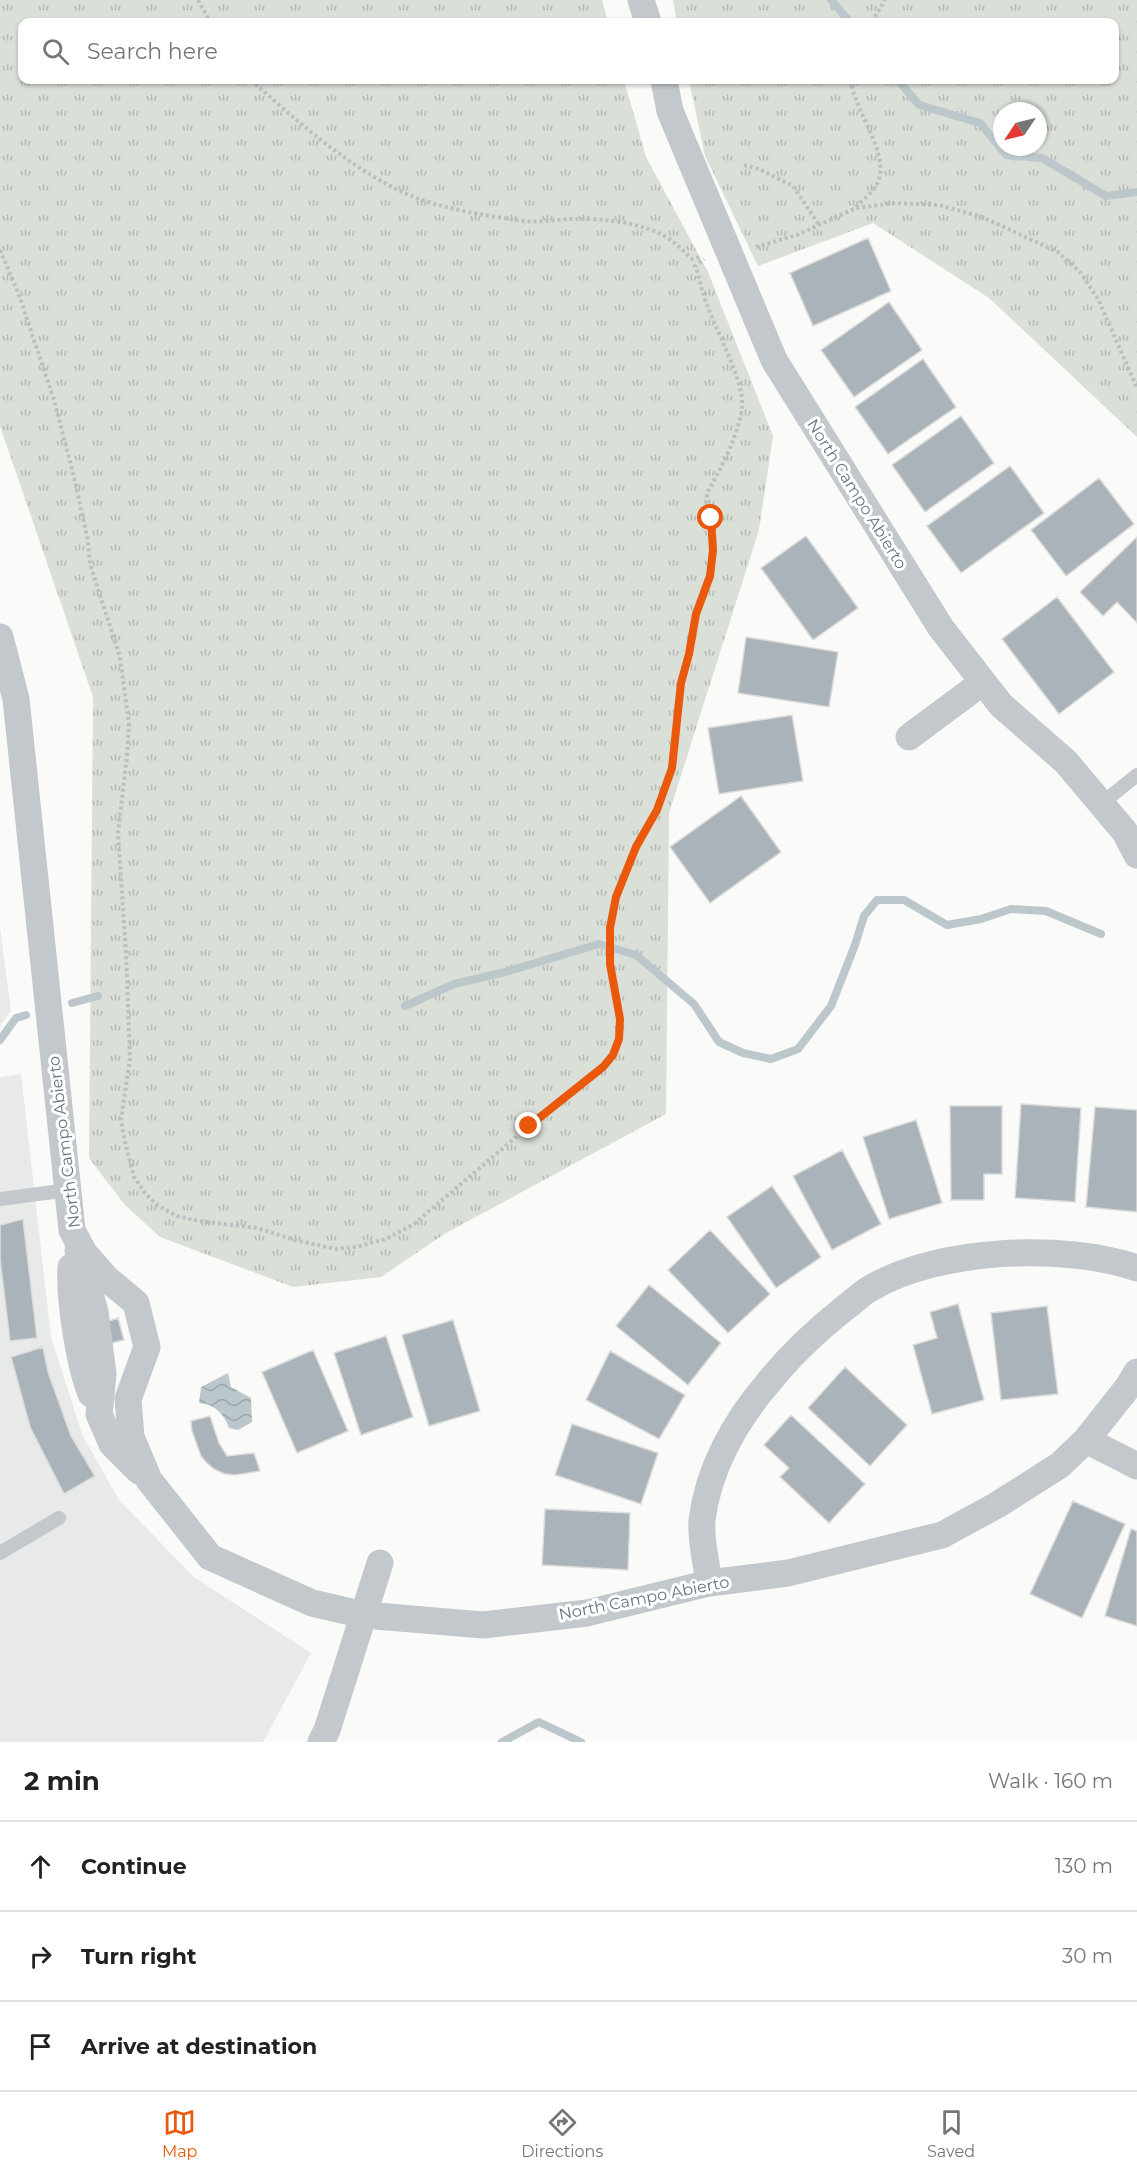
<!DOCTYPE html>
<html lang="en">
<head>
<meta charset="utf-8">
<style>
  body { margin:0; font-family:Montserrat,sans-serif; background:#f6f6f6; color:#222 }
  .compass { position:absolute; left:993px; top:102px; width:54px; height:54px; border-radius:50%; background:#fff; box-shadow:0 2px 4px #0004; rotate:235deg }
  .stop { position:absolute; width:18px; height:18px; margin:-14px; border:4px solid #ea580c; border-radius:50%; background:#fff }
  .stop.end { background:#ea580c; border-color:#fff; box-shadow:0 2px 6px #0008 }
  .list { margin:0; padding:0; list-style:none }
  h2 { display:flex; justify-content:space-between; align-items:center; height:78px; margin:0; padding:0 24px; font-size:26px }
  h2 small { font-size:20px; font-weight:400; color:#767676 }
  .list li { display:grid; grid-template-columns:39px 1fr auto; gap:18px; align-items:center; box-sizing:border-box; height:90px; padding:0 24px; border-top:2px solid #e0e0e0 }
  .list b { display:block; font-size:22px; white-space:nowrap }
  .list em { font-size:20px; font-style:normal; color:#767676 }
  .icon { flex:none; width:33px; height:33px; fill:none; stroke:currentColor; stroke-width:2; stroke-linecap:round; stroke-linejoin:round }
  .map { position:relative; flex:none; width:1137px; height:1742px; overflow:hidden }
  .search { position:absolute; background:#fff; box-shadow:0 2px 4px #0004; left:18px; right:18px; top:18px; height:66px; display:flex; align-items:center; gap:15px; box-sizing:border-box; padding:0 21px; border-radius:12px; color:#767676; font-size:22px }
  .sheet { height:348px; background:#fff }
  nav { display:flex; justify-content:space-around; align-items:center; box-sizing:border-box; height:84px; border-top:2px solid #e0e0e0; background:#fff; font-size:16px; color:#767676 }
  nav a { display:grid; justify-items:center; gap:3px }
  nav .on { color:#ea580c }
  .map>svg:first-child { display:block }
  .built { fill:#e8e9e9 }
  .grass { fill:url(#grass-tufts); fill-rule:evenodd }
  .water { fill:url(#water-waves) }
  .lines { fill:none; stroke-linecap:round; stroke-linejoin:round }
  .stream { stroke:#bbc7cb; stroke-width:8 }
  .building { fill:#aab3b9; stroke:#dcdcda; stroke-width:1.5 }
  .path { stroke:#bbbfc2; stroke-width:4; stroke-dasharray:3 3; stroke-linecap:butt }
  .service { stroke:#c3c8cc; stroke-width:14 }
  .minor { stroke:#c3c8cc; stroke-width:27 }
  .route { stroke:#ea580c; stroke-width:8 }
  .labels { text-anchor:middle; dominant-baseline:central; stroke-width:6; stroke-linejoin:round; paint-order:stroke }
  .street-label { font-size:16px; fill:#657683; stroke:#fff }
</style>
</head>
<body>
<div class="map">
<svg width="1137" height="1742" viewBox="0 0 1137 1742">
  <defs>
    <pattern id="grass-tufts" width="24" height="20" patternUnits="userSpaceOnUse" patternTransform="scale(1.5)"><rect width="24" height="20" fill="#dadfd7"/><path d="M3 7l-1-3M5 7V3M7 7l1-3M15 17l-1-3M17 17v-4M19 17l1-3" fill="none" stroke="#b4b9b4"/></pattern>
    <pattern id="water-waves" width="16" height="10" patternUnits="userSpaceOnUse" patternTransform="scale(1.5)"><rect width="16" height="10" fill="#bbc7cb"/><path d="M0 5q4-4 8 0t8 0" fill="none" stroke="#9ca6aa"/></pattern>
  </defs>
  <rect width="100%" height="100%" fill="#fafaf8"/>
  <!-- built -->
  <path class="built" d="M0,927L11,1011L0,1026Z
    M21,1074L51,1337L82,1434L119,1500L194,1577L311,1653L263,1742H0V1077Z"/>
  <!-- grass -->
  <path class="grass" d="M0,0H602L608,22H22V80H624L646,157L708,272L773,436L759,530L669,813L666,1114L446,1233L381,1277L293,1287L160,1237L125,1205L89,1158L93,697L0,426Z
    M673,0H1137V437L989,298L873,223L758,266L705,156L689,80H1114V22H677ZM1002,111H1038V147H1002Z"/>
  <!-- water -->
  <path class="water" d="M228,1373L231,1387L251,1398L252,1422L238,1430L229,1428C224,1414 215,1404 199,1403L201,1387Z"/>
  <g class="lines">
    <!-- stream -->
    <path class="stream" d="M831,0L850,22
      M898,80L919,105L980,123L1006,155L1042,158L1106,196L1137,192
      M72,1003L98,996
      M405,1006L454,984L505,972L599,944L636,955L694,1004L719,1042L743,1053L771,1059L798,1049L831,1006L855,945L864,916L877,900H904L947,925L981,919L1011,909L1046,911L1101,934
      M0,1040L16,1018L26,1015
      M502,1742L539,1722L581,1742"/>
  </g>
  <!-- building -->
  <path class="building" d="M868,238L891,291L813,326L790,273Z
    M889,302L922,350L854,397L821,350Z
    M923,359L956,407L888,454L855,407Z
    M961,416L994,463L925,512L892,465Z
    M1010,466L1044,513L961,573L927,526Z
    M1099,478L1134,524L1066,576L1031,530Z
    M806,536L858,608L813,640L761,568Z
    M1137,537V623L1117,602L1103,616L1080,592Z
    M1057,597L1114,672L1059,714L1002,639Z
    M746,637L838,652L829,707L738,693Z
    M792,715L803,781L719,794L708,728Z
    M741,796L781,852L710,903L670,847Z
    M1021,1104L1081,1108L1075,1202L1015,1198Z
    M950,1106H1002V1174H984V1200H951Z
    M1095,1107L1137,1110V1212L1086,1207Z
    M916,1120L942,1203L889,1219L863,1137Z
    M842,1150L881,1224L832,1250L793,1176Z
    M772,1186L821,1257L776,1288L727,1217Z
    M23,1219L37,1338L10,1341L0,1259V1225Z
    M710,1230L770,1294L728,1333L668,1270Z
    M649,1285L721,1343L688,1385L616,1326Z
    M958,1304L984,1400L932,1414L913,1345L937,1338L930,1312Z
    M1047,1306L1058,1394L1001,1400L991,1313Z
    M118,1318L124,1340L111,1343L106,1322Z
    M453,1320L480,1411L429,1426L402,1335Z
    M386,1336L413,1417L361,1435L334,1353Z
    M43,1347L48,1372L71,1436L95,1476L64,1494L30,1427L11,1357Z
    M313,1350L348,1431L297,1453L262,1372Z
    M610,1351L685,1395L659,1439L586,1400Z
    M845,1367L907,1425L870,1466L808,1408Z
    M791,1415L865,1484L829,1523L780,1477L789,1468L764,1445Z
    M210,1416L219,1443L227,1456L254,1453L260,1471L235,1475L225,1474L214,1469L206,1462L201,1456L192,1431L191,1421Z
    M572,1424L658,1453L641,1504L555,1475Z
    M1073,1501L1125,1524L1082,1618L1030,1594Z
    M545,1509L630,1513L628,1570L542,1565Z
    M1131,1529L1137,1531V1626L1105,1616Z"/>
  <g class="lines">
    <!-- path -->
    <path class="path" d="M198,0L210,22
      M872,22L885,0
      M251,80C298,122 350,169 409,195C440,208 482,215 516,220C536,224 555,219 575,219C603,218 649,223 672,241C679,246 685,253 692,259L700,257
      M851,80C854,111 890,153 878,182C873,192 863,200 856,207
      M744,165L759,169L793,186L819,225
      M756,247L797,235L856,208L895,203L939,205L982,217L1058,252L1081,273L1099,301L1137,388
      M0,250L19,295L54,400L74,477L88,541L90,564L120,657L129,725L127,756L118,833L126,953L130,1059L121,1119L124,1138L134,1177L145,1193L157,1205L177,1216L199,1221L257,1228L295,1240L336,1249L356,1247L386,1239L414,1224L529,1126L603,1067L613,1055L619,1039L620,1019L610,964V929L616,898L636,847L657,810L672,768L681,683L689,654L696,614L710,575L713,550L711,518L706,511L707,493C720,470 739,435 742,407C745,380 711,322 703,293C700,284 699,275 695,266L704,259"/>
    <!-- service -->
    <path class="service" d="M1101,804L1137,775
      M0,1199L68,1190
      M0,1553L59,1518"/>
    <!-- minor -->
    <path class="minor" d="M641,0L648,22
      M664,80L670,111L774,360L941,628L1001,705L1066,762L1125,832L1137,855
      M0,637L16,699L72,1230L84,1253L106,1278L136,1303L147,1347L128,1399L130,1424L131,1437L149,1480L210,1557L312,1603L364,1615L483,1625L587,1613L709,1583L788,1573L942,1535L997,1505L1060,1465L1086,1440L1128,1387L1137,1372
      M909,737L983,682
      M78,1250L95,1312L103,1374L99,1414L112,1444L139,1471
      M71,1267C69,1299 79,1363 91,1394
      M1086,1440L1137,1466
      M709,1583C707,1565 700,1539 702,1520C708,1470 735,1421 768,1383C791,1354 817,1330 846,1307C854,1301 862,1293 871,1288C939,1248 1064,1243 1137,1268
      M321,1742L327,1730L380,1563"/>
  </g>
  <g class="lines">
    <!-- route -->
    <path class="route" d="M529,1126L603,1067L613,1055L619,1039L620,1019L610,964V928L616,897L636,847L657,810L672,768L681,683L689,654L696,614L710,576L713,550L711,518"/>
  </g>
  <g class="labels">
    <!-- street labels -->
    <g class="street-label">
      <text transform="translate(857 494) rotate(58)">North Campo Abierto</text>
      <text transform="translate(64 1142) rotate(-97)">North Campo Abierto</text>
      <text transform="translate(644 1598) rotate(-11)">North Campo Abierto</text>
    </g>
  </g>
</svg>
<svg class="compass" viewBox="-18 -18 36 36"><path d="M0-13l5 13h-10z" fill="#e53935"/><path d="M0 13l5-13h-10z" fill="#767676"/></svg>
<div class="stop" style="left:711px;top:518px"></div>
<div class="stop end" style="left:529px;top:1126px"></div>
<div class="search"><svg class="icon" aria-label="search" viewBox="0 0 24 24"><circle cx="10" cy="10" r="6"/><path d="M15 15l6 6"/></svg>Search here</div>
</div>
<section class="sheet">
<h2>2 min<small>Walk · 160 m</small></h2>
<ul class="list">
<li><svg class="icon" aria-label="ahead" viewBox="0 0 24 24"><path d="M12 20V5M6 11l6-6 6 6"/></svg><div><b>Continue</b></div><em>130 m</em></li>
<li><svg class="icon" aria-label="right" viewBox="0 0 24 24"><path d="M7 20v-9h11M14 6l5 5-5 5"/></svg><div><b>Turn right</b></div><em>30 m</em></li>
<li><svg class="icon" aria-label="arrive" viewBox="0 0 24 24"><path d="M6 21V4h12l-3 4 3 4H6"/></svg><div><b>Arrive at destination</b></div></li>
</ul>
</section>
<nav>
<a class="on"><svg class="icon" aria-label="map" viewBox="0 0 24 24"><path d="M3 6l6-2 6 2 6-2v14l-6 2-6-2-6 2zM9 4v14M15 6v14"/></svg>Map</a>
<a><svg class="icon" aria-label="directions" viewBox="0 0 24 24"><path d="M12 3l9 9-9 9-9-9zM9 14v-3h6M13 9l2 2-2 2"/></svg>Directions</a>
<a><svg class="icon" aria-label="saved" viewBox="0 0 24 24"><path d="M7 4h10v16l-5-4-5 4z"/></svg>Saved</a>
</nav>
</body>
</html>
